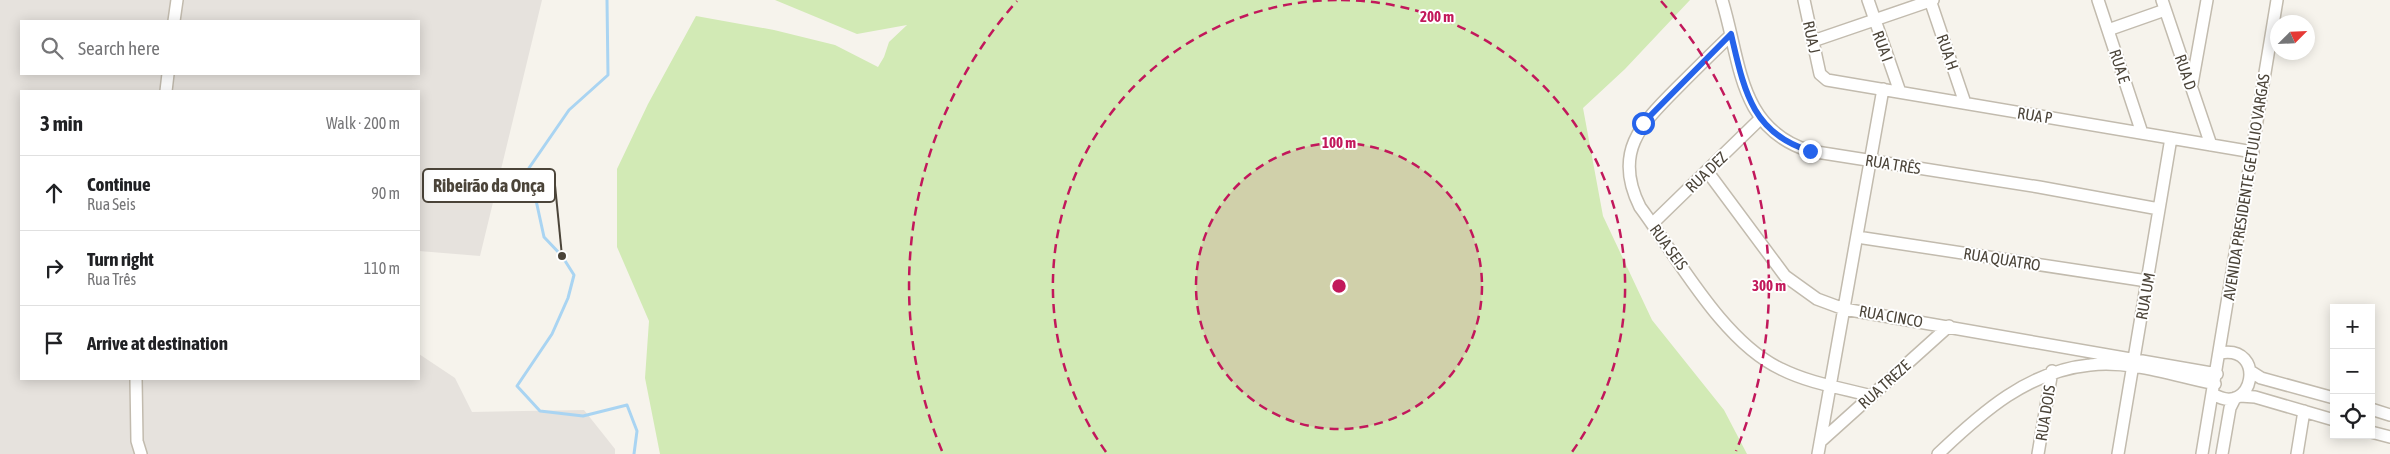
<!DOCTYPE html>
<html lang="en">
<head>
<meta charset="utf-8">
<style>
  body { margin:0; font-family:"Asap Condensed",sans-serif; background:#f2f2f2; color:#202124 }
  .controls { position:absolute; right:15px; bottom:15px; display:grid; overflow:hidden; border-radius:0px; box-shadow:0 2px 12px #0003 }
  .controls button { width:45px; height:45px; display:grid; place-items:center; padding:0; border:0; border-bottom:1px solid #e0e0e0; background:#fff; color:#202124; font:25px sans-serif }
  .compass { position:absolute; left:2270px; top:15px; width:45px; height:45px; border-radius:50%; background:#fff; box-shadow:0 2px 12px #0003; rotate:66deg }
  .stop { position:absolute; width:15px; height:15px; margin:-11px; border:4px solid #2563eb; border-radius:50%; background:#fff }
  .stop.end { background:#2563eb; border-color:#fff; box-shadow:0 1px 5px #0008 }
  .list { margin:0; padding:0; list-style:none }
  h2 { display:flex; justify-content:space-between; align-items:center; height:65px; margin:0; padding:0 20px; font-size:21px }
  h2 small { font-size:16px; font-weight:400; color:#757577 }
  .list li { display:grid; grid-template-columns:32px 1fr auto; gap:15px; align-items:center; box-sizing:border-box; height:75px; padding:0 20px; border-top:1px solid #e0e0e0 }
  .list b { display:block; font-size:19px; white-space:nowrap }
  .list p { margin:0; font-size:16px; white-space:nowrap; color:#757577 }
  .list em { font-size:16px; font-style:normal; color:#757577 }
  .icon { flex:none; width:28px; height:28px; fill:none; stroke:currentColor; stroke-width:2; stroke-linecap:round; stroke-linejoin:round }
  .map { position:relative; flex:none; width:2390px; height:454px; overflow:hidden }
  .search { position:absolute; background:#fff; box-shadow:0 2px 12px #0003; left:20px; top:20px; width:400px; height:55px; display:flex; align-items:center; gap:12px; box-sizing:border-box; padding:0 18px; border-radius:0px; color:#757577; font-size:19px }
  .panel { position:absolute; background:#fff; box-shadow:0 2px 12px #0003; left:20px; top:90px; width:400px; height:290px; border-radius:0px }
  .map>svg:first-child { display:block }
  .industrial { fill:#e6e2dd; fill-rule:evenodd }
  .green { fill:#d2eab5 }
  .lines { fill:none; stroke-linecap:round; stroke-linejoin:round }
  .stream { stroke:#a9d4f2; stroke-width:3 }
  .minor-casing { stroke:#c2bbae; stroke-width:14 }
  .minor { stroke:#fff; stroke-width:11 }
  .route { stroke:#2563eb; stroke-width:6 }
  .ring { fill:none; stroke:#c2185b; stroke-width:2.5; stroke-dasharray:9 6 }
  .labels { text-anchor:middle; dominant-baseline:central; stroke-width:4; stroke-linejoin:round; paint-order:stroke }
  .street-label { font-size:16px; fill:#4b4439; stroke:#fff }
  .centre { fill:#c2185b; stroke:#fff; stroke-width:2.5 }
  .ring-label { font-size:15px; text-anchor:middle; font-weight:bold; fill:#c2185b; stroke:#fff; stroke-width:4; stroke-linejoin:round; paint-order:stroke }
  .leader { fill:none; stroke:#4b4439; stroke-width:2 }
  .callout-dot { fill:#4b4439; stroke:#fff; stroke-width:2 }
  .callout { fill:#fff; stroke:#4b4439; stroke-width:2 }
  .callout-label { font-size:18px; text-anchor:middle; font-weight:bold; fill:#4b4439 }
</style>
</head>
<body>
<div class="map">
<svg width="2390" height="454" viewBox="0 0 2390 454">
  <rect width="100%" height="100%" fill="#f6f3ec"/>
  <!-- industrial -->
  <path class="industrial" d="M0,0H542L480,256L419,251V91H21V379H419V354L455,378L472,412L584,410L615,449V454H0ZM21,21H419V74H21Z"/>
  <!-- green -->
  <path class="green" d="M775,0H1690L1625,69L1583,108L1603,216L1652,320L1724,410L1747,454H660L645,378L649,321L617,247V169L648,104L696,16L774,30L835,45L878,67L884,57L889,42L907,25L857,34Z"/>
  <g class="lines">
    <!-- stream -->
    <path class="stream" d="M607,0L608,75L569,110L529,168L544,237L562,256L574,275L568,298L552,334L517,386L540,411L583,416L627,405L637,431L634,454"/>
    <defs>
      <path id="minor" d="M1722,0C1741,62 1738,129 1810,151L2039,187L2159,209
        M1804,0L1820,74L1827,80L2253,152
        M1868,0L1900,92
        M1930,0L1965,103
        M2098,0L2142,133
        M2162,0L2211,145
        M174,21L177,0
        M2108,30L2165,10
        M1731,35C1713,52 1695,70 1677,88C1640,125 1613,153 1640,207C1678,258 1723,342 1781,369C1809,383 1841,388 1872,396
        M1813,41L1933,0
        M2192,84L2207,0
        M166,91L168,74
        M1707,171L1785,276L1817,299L1844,309L2217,374
        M1652,224L1760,119
        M1857,237L2147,281
        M2250,371L2261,378L2334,398
        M136,379L137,441L141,454
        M2213,394C2254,419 2267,344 2220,353
        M2240,396L2255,397L2334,420
        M2371,409L2390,415
        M2371,432L2390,437
        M1820,442L1949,326
        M1818,454L1883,89
        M1938,454C1982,412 2028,371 2090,365C2131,360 2175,376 2215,384
        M2038,454L2052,371
        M2118,454L2171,138
        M2202,454L2277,0
        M2222,454L2230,408L2235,398
        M2297,454L2304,411"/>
    </defs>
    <!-- minor casing -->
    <use href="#minor" class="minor-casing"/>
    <!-- minor -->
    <use href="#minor" class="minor"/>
  </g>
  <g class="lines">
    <!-- route -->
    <path class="route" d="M1643,123L1731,34C1744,89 1751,133 1810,151"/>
  </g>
  <!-- distance rings -->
  <circle cx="1339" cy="286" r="143" fill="#c2185b" fill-opacity=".12"/>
  <g class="ring">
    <circle cx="1339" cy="286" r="143"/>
    <path d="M1106 452A286 286 0 0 1 1337 0M1341 0A286 286 0 0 1 1572 452"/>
    <path d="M942 451A430 430 0 0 1 1017 1M1661 1A430 430 0 0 1 1736 451"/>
  </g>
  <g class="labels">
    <!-- street labels -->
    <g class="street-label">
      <text transform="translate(1812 37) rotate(78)">RUA J</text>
      <text transform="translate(1883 46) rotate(70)">RUA I</text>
      <text transform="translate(1948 52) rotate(71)">RUA H</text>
      <text transform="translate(2120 66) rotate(72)">RUA E</text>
      <text transform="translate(2186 72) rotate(71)">RUA D</text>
      <text transform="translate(2035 115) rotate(9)">RUA P</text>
      <text transform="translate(1893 164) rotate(9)">RUA TRÊS</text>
      <text transform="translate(1706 172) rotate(-44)">RUA DEZ</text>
      <text transform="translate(2246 187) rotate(-81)">AVENIDA PRESIDENTE GETULIO VARGAS</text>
      <text transform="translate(1669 247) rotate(54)">RUA SEIS</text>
      <text transform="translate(2002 259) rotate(9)">RUA QUATRO</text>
      <text transform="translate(2145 296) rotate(-80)">RUA UM</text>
      <text transform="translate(1891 316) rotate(10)">RUA CINCO</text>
      <text transform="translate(1884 384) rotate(-42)">RUA TREZE</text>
      <text transform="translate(2045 413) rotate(-81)">RUA DOIS</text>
    </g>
  </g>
  <circle cx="1339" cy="286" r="8" class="centre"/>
  <g class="ring-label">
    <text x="1437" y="22">200 m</text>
    <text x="1339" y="148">100 m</text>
    <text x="1769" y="291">300 m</text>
  </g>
  <!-- callouts -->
  <path class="leader" d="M562 256L555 185"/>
  <circle class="callout-dot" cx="562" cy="256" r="5"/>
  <rect class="callout" x="423" y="169" width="132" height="33" rx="5"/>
  <g class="callout-label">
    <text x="489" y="192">Ribeirão da Onça</text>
  </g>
</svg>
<div class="controls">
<button>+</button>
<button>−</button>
<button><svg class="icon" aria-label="locate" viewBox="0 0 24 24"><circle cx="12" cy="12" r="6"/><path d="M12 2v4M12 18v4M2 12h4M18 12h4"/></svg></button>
</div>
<svg class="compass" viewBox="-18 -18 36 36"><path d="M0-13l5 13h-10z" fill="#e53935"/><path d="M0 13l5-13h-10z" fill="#757577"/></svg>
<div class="stop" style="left:1643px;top:123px"></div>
<div class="stop end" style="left:1810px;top:151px"></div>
<div class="search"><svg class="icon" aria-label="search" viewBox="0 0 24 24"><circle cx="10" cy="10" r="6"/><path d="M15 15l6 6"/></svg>Search here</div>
<section class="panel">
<h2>3 min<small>Walk · 200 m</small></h2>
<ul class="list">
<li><svg class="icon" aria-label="ahead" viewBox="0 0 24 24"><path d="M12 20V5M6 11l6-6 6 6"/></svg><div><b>Continue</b><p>Rua Seis</p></div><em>90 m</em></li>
<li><svg class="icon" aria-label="right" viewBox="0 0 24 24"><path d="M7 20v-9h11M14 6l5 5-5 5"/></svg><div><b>Turn right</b><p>Rua Três</p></div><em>110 m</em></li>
<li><svg class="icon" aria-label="arrive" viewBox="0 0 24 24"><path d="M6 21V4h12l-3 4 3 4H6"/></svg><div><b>Arrive at destination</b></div></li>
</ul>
</section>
</div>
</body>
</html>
